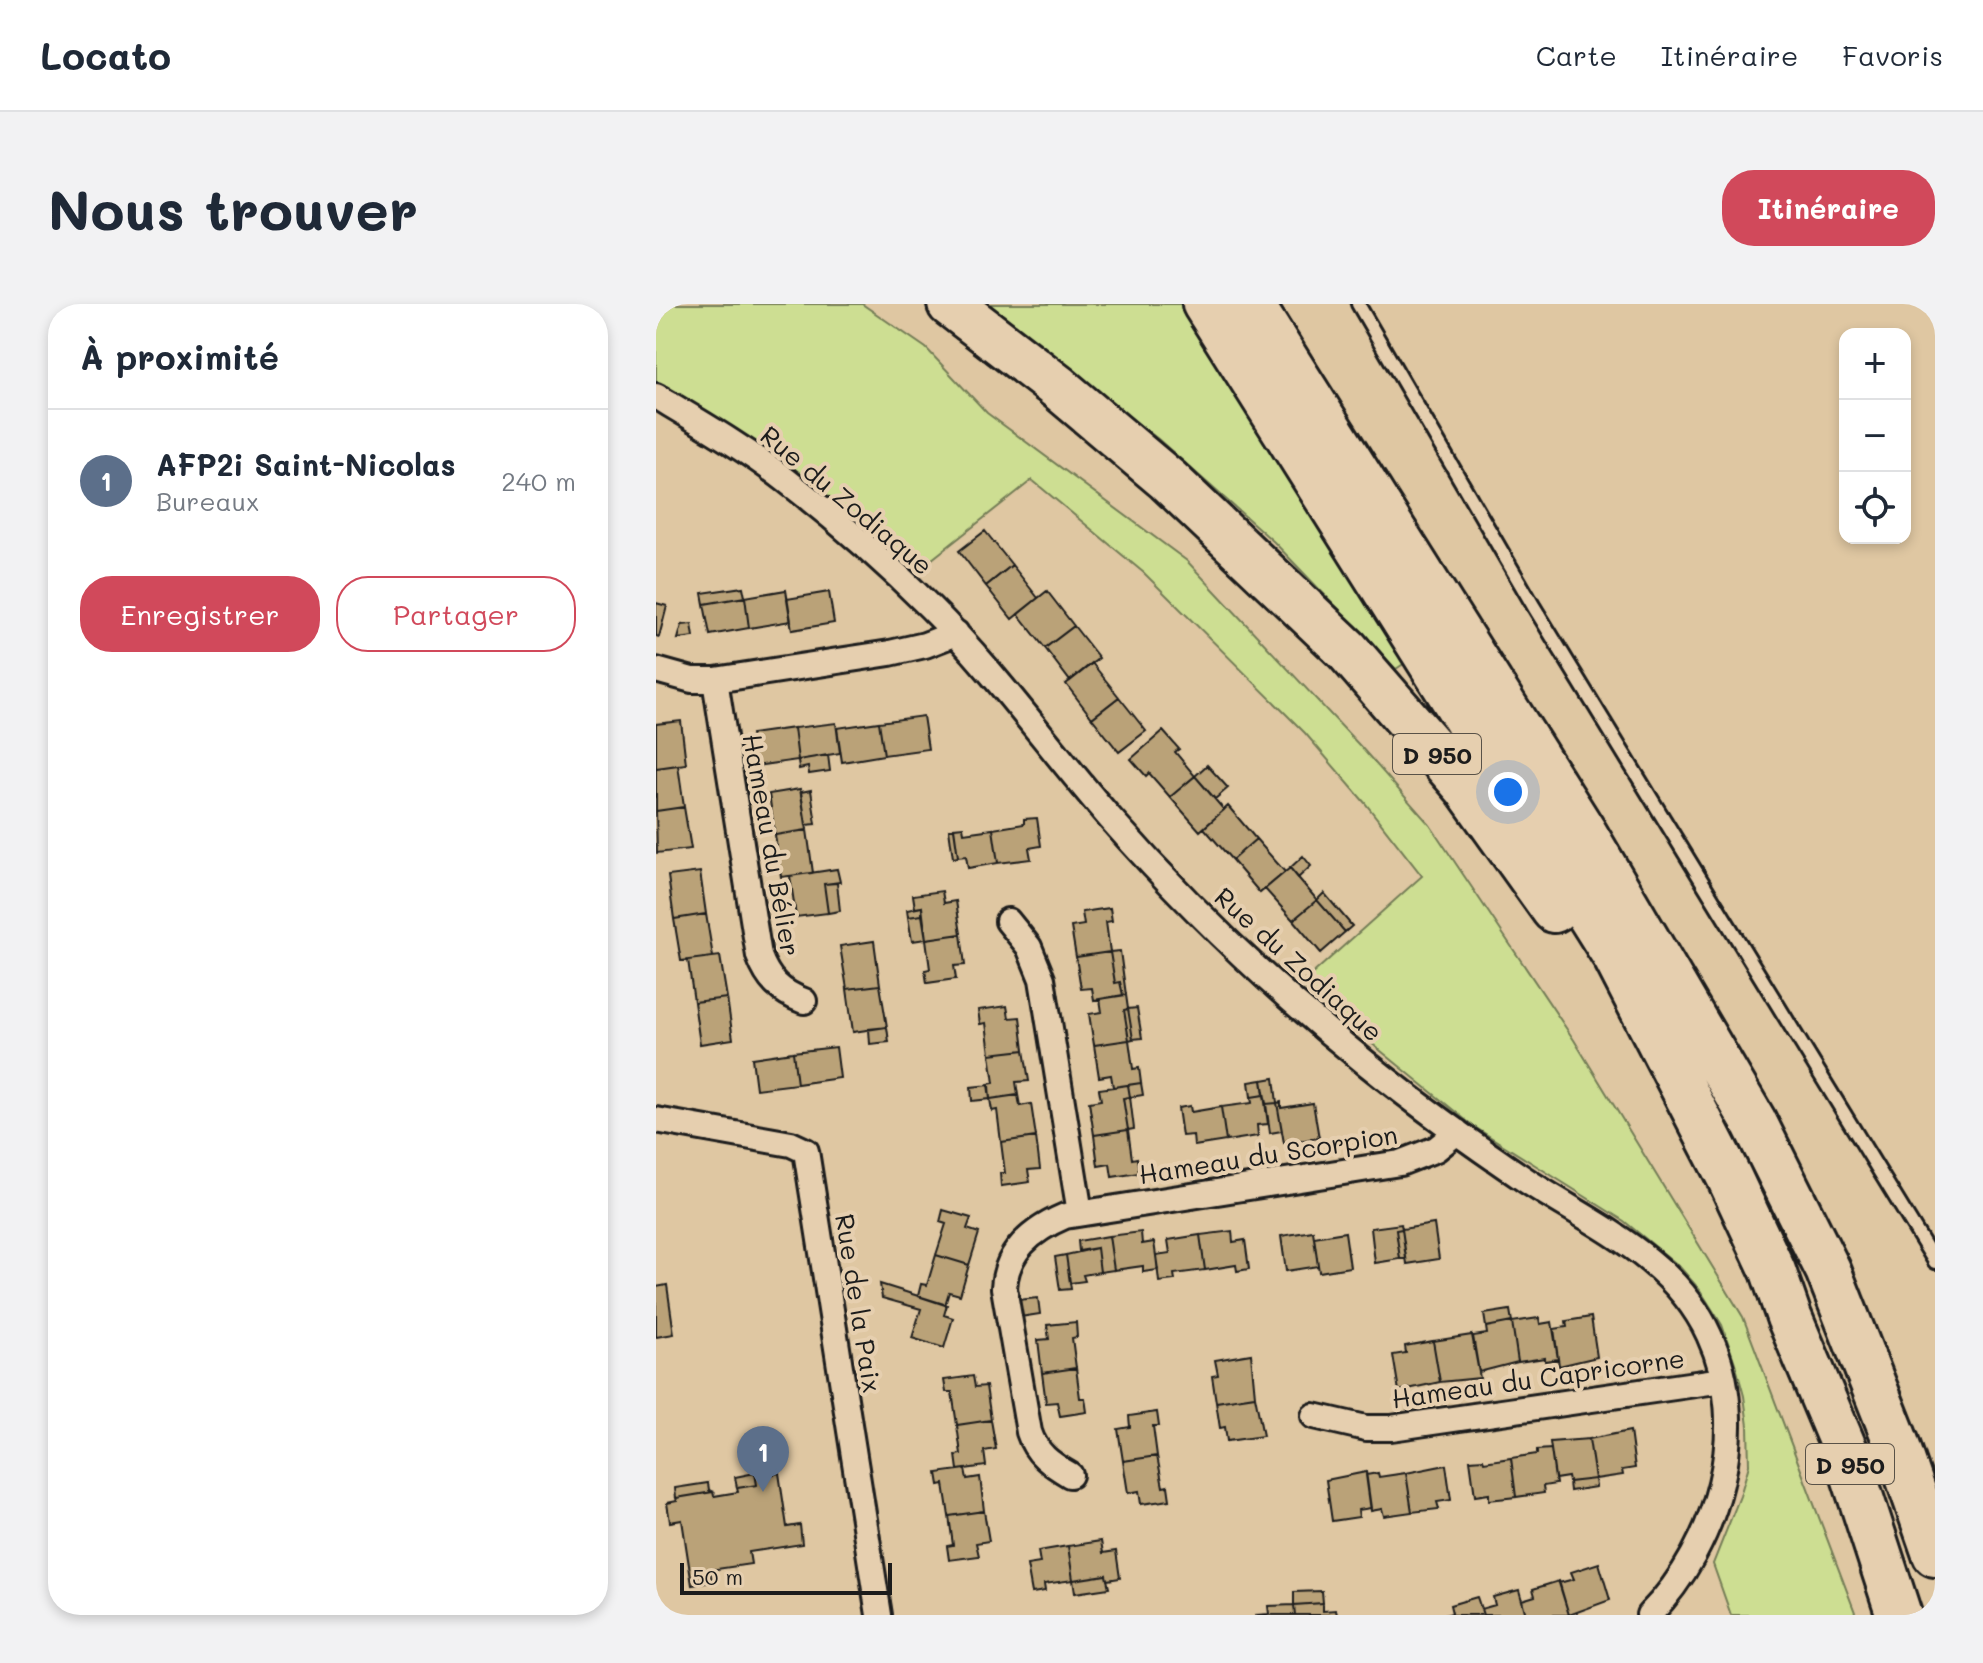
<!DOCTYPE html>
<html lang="fr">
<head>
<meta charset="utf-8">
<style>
  body { margin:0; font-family:Mali,sans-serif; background:#f2f2f3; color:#1f2937 }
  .controls { position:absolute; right:24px; top:24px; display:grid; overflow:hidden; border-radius:16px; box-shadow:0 4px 12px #0003 }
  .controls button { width:72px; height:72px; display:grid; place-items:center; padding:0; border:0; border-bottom:2px solid #e0e1e3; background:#fff; color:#1f2937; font:40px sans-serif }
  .scale { position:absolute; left:24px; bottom:20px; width:212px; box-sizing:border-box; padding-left:8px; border:4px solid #1c1c1c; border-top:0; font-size:22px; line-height:28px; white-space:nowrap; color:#1c1c1c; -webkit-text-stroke:6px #e6cfaf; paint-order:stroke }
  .you { position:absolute; left:852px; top:488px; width:28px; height:28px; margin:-20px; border:6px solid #fff; border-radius:50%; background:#1a73e8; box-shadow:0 0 0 12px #1a73e833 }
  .badge { display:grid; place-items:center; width:52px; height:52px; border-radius:50%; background:#d1495b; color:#fff; font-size:26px; font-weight:700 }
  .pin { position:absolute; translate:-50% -66px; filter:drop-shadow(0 2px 4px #0008) }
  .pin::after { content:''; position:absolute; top:42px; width:28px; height:24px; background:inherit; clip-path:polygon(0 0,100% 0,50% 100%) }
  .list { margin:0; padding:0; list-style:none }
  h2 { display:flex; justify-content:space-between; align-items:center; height:104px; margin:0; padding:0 32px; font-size:34px }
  h2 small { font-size:26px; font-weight:400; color:#747a83 }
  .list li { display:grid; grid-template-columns:52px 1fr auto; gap:24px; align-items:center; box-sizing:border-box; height:144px; padding:0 32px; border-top:2px solid #e0e1e3 }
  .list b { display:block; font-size:30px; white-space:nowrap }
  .list p { margin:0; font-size:26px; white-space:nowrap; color:#747a83 }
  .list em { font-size:26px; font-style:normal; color:#747a83 }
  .actions { display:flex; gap:16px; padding:24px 32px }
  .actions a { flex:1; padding:18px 0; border:2px solid #d1495b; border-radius:32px; text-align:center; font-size:28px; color:#d1495b }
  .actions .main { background:#d1495b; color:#fff }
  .icon { flex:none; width:44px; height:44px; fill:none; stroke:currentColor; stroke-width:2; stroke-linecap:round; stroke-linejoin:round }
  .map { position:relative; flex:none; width:1279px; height:1311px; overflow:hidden; border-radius:32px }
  header { display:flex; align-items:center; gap:48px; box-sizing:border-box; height:112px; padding:0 40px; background:#fff; border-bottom:2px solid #e0e1e3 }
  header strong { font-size:38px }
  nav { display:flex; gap:44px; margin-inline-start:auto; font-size:28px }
  .intro { display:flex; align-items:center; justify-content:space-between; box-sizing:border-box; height:192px; padding:0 48px }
  h1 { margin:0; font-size:56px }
  .button { padding:20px 36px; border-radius:32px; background:#d1495b; color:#fff; font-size:28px; font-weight:700 }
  main { display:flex; gap:48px; padding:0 48px }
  aside { flex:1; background:#fff; border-radius:32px; box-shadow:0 4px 12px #0003 }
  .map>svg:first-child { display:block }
  .green { fill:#cdde92; stroke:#747d57; stroke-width:2 }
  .building { fill:#baa278; stroke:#1c1c1c; stroke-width:2 }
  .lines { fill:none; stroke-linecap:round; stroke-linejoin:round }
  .lane-casing { stroke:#1c1c1c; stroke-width:18 }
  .street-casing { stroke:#1c1c1c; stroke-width:30 }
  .highway-casing { stroke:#1c1c1c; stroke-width:50 }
  .lane { stroke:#e6cfaf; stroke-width:12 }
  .street { stroke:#e6cfaf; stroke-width:24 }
  .highway { stroke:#e6cfaf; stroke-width:44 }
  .labels { text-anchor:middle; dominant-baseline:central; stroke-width:8; stroke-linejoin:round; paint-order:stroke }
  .shield { fill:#e6cfaf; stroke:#595248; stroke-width:2 }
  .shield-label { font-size:24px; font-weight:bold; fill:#1c1c1c }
  .street-label { font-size:26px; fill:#1c1c1c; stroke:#e6cfaf }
</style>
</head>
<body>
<header>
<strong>Locato</strong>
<nav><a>Carte</a><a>Itinéraire</a><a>Favoris</a></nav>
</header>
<div class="intro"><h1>Nous trouver</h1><a class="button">Itinéraire</a></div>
<main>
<aside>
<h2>À proximité<small></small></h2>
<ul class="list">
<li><span class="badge" style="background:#5c6f8a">1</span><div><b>AFP2i Saint-Nicolas</b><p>Bureaux</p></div><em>240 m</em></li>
</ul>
<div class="actions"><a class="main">Enregistrer</a><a>Partager</a></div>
</aside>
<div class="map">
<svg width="1279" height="1311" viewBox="0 0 1279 1311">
  <rect width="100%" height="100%" fill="#dfc7a2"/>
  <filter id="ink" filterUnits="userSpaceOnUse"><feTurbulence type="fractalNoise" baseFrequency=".0125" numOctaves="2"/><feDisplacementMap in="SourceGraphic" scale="16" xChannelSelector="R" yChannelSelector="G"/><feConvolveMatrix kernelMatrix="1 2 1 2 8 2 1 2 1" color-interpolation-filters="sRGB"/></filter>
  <g filter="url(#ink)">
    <!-- green -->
    <path class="green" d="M0,0H206L270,44L331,109L531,257L704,442L774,521L918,736L1087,1013L1200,1311H1075L1057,1260L1084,1192L1093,1161L1092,1122L1088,1092L1079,1059L1066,1021L1044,986L1023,962L968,917L817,822L644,681L766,572L709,499L649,429L488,269L376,176L261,267L138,164L0,78Z
      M328,0H531L755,355L740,365L618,238L502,135Z"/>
    <!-- building -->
    <path class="building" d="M329,227L356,261L330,282L303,247Z
      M356,261L382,294L356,315L330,282Z
      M87,283L89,293L48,300L46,289Z
      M130,286L135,317L93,324L89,293Z
      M391,287L418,322L389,344L362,310Z
      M173,288L178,319L136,326L131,295Z
      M89,293L93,324L54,331L48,300Z
      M0,299L11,302L3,333L0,332Z
      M36,320L38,333L22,335L26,321Z
      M418,322L443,354L414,377L389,344Z
      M436,359L463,393L436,414L410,380Z
      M463,393L490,427L463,448L436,414Z
      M267,412L272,445L228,451L223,418Z
      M25,417L30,460L0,464V420Z
      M223,418L228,451L186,458L181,424Z
      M180,419L184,449L142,456L138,424Z
      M138,424L142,456L99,462L95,430Z
      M507,427L523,445L519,448L539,472L514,493L493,469L490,472L475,455Z
      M172,451L174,467L153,470L152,463L143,465L142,456Z
      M22,461L28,503L0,507V464Z
      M551,461L572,484L559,495L539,472Z
      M539,472L568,506L544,527L514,493Z
      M144,485L151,526L119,531L113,490Z
      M155,486L160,520L150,521L145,488Z
      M572,502L600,535L576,556L548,524Z
      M28,503L35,545L1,549L0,507Z
      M381,514L385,542L373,544L375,555L342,559L337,525L368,520V515Z
      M307,523L308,529L337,525L342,559L312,564L310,552L302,553L298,524Z
      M293,525H298L302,553L297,554Z
      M151,526L157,569L125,573L119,531Z
      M600,535L629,568L604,589L576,556Z
      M647,552L655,562L642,574L634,564Z
      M634,564L661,596L637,616L609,585Z
      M181,565L184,578L168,580L172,609L140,613L134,572Z
      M44,568L50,610L18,615L12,572Z
      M181,579L184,607L172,609L168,580Z
      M286,587L288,599L300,597L305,630L270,635L266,603L259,604L257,591Z
      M668,589L696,622L689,628L661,596Z
      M661,596L689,628L665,649L637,616Z
      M266,603V611L252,613L251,606Z
      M454,604L456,617L450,618L454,648L420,653L415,623L428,621L426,608Z
      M50,610L57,653L25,657L18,615Z
      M266,611L270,635L256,637L252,613Z
      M305,630L309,661L298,662L300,675L271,679L269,666L274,665L270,635Z
      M218,637L224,681L191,685L184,642Z
      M464,647L470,691H467L464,678L459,679L454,648Z
      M454,648L459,679L464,678L467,691L438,696L436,684L425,685L420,653Z
      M64,652L71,694L38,698L32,656Z
      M224,681L231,723L197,728L191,685Z
      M470,691L472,705L468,706L473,736L438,741L433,710L446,708L444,695Z
      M71,694L77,735L44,740L38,698Z
      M351,702L353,714L364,713L368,746L334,750L330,719L324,720L322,706Z
      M481,704L486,734L477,735L472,705Z
      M472,705L477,735L473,736L468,706Z
      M231,723L233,738L214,740L213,725Z
      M473,736L477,765L483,764L485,779L457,783L455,771L443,773L438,741Z
      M180,743L184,774L141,780L137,748Z
      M368,746L373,777L360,778L362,791L334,795L332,780L338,779L334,750Z
      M137,748L141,780L100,785L96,754Z
      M618,774L621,799L610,800L606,776Z
      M606,776L608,791L595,793L593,778Z
      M485,779L487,791L474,793L472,781Z
      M333,781L334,795L316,797L315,783Z
      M472,781L474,793L467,794L472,826L438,831L433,798L445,796L443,785Z
      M362,791L364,802L375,800L380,833L345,838L341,806L336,807L334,795Z
      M608,791L612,820L601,821L602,832L570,837L565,803L596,799L595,793Z
      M474,793L478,825L472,826L467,794Z
      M625,798V804L657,799L663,834L628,839L621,799Z
      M621,799L626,827L614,829L610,800Z
      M534,802L535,808L565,803L570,837L538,842L537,831L526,832L522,804Z
      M472,826L476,855L481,854L483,869L456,873L454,860L442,862L438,831Z
      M380,833L384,865L372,866L374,878L345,882L344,869H349L345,838Z
      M287,906L315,914L311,925L323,929L313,961L280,951L290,920L284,918Z
      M745,920L746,925L740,926L744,955L719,959L715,924Z
      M778,920L783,955L751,960L746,925Z
      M746,925L750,955H744L740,926Z
      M576,927L577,938L589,936L593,965L581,967L580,961L549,966L544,931Z
      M657,927L662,962L630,967L625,932Z
      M485,928L486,940L498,938L502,966L487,968V962L458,966L453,932Z
      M689,928L694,963L663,968L658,933Z
      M544,931L549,966L518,970L519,976L503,978L500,951L514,949L512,936Z
      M453,932L458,966L444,968L441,944L423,947L422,937Z
      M441,944L444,968L427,971L429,977L414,979L410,951Z
      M280,951L313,961L304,991L293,988L289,1001L262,992L265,980L271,981Z
      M410,951L415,985L404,986L399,953Z
      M224,980L291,1001L288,1011L297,1014L288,1044L256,1034L265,1005L226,994Z
      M11,981L18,1030L0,1033V983Z
      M382,994L384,1010L364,1013L361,996Z
      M854,1006L856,1018L830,1023L828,1010Z
      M935,1013L941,1053L903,1062L898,1025L911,1023L910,1017Z
      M883,1014L884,1020L896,1018L902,1055L889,1057V1054L862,1058L856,1018Z
      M420,1018L421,1033L416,1034L420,1064L386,1069L382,1036L393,1035L391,1021Z
      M856,1018L862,1058L823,1068L817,1032L831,1030L830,1023Z
      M816,1031L824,1074L784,1078L777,1037Z
      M777,1037L784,1078L743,1087L737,1051L750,1049L749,1042Z
      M595,1050L599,1092L560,1098L556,1072L562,1071L559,1056Z
      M420,1064L424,1094H429L431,1108L404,1112L401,1098L390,1099L386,1069Z
      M317,1072L319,1083L330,1082L335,1116L301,1121L296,1088H290L288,1076Z
      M599,1092L607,1132L571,1137L569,1123L564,1124L560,1098Z
      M501,1108L503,1122H497L501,1152L467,1157L462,1125L474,1123L473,1112Z
      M335,1116L340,1145L328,1147L330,1162L302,1166L300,1151L305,1150L301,1121Z
      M974,1127L979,1164L966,1166L967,1171L939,1175L933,1135Z
      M933,1135L939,1175L913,1178L912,1173L899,1175L894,1138Z
      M895,1145L900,1180L887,1182L888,1189L860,1193L855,1154L881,1150V1146Z
      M501,1152L507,1183L512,1182L514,1196L485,1200L483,1187L472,1189L467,1157Z
      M855,1154L860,1193L833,1196V1190L819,1192L814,1156L827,1155L828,1158Z
      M790,1161L795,1196L781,1198L783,1205L756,1208L750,1169Z
      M309,1165L311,1175L324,1173L328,1207L293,1212L288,1180L283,1181L281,1169Z
      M112,1167V1171L123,1169L131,1223L144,1221L146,1240L93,1248L95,1260L54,1266L56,1278L36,1281L26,1216L14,1218L11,1199L21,1197L20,1194L57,1188L58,1192L82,1188L81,1184L101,1181L99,1169Z
      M710,1168L715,1204L702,1206L703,1213L676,1217L670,1176Z
      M99,1169L101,1181L81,1184L79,1173Z
      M722,1169L723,1173L750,1169L756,1208L728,1212L726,1205L715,1207L710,1171Z
      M939,1175L940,1183L914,1187L913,1178Z
      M52,1179L53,1186L57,1188L20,1194L19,1184Z
      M328,1207L333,1237L320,1239L323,1252L293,1256L291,1242L297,1241L293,1212Z
      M445,1237L447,1249L460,1247L464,1274L451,1276L450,1271L417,1276L412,1242Z
      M412,1242L417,1276L388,1280L389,1287L376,1289L371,1261L384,1259L382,1247Z
      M943,1259L954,1296L913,1311L903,1279L918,1275L915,1268Z
      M450,1271L453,1284L419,1289L417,1276Z
      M903,1277L913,1311H870L866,1296L879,1292L877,1285Z
      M863,1286L870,1311H827L825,1305L839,1301L837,1293Z
      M666,1287L667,1299L638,1301V1288Z
      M821,1293L827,1311H789L796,1309L794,1301Z
      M667,1299V1307L680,1306L681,1311H639L638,1301Z
      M638,1301L639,1311H599L613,1310L612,1302Z"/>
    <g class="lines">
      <defs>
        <path id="lane" d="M702,0L878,303L1279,958"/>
        <path id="street" d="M0,92C45,119 90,145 131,177C181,216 229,258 274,303C340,368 393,444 454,514C532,603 618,685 710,759C762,801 816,840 871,877C938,921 1018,954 1053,1031C1096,1123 1062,1241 993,1311
          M0,366L36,376H59L234,349L269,341L300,329
          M59,376L103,652C112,676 124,688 148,697
          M352,617L373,643L386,675L424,909
          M0,816L135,840L150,847L223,1311
          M658,1112L710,1124H735L1067,1076
          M414,1171C395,1160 380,1150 373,1128L348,984C350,947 376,926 409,912L744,859L780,845L801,828"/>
        <path id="highway" d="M294,0L403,84L512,176L691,346L810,483L898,606
          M549,0L959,652L1073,873L1117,967L1133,1013L1191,1151L1243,1311
          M595,0L927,527L1098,818L1172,966L1240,1138L1279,1250"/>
      </defs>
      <!-- lane casing -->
      <use href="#lane" class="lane-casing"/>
      <!-- street casing -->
      <use href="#street" class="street-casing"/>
      <!-- highway casing -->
      <use href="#highway" class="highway-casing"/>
      <!-- lane -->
      <use href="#lane" class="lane"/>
      <!-- street -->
      <use href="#street" class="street"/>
      <!-- highway -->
      <use href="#highway" class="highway"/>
    </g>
  </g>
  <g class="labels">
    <!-- shield labels -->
    <g class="shield">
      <rect x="737" y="430" width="88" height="40" rx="6"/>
      <rect x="1150" y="1140" width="88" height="40" rx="6"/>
    </g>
    <g class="shield-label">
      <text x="781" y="450">D 950</text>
      <text x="1194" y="1160">D 950</text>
    </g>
    <!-- street labels -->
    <g class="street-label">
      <text transform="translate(191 196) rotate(40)">Rue du Zodiaque</text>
      <text transform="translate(116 541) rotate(80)">Hameau du Bélier</text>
      <text transform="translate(643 660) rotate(42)">Rue du Zodiaque</text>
      <text transform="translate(612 850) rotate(-9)">Hameau du Scorpion</text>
      <text transform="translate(203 999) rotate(81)">Rue de la Paix</text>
      <text transform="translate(882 1074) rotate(-8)">Hameau du Capricorne</text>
    </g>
  </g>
</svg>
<div class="controls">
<button>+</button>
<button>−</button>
<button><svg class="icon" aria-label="locate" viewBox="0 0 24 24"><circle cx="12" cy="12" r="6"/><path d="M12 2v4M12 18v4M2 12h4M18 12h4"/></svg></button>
</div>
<div class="scale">50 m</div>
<div class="you"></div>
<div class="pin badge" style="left:107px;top:1188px;background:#5c6f8a">1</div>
</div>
</main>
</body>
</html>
